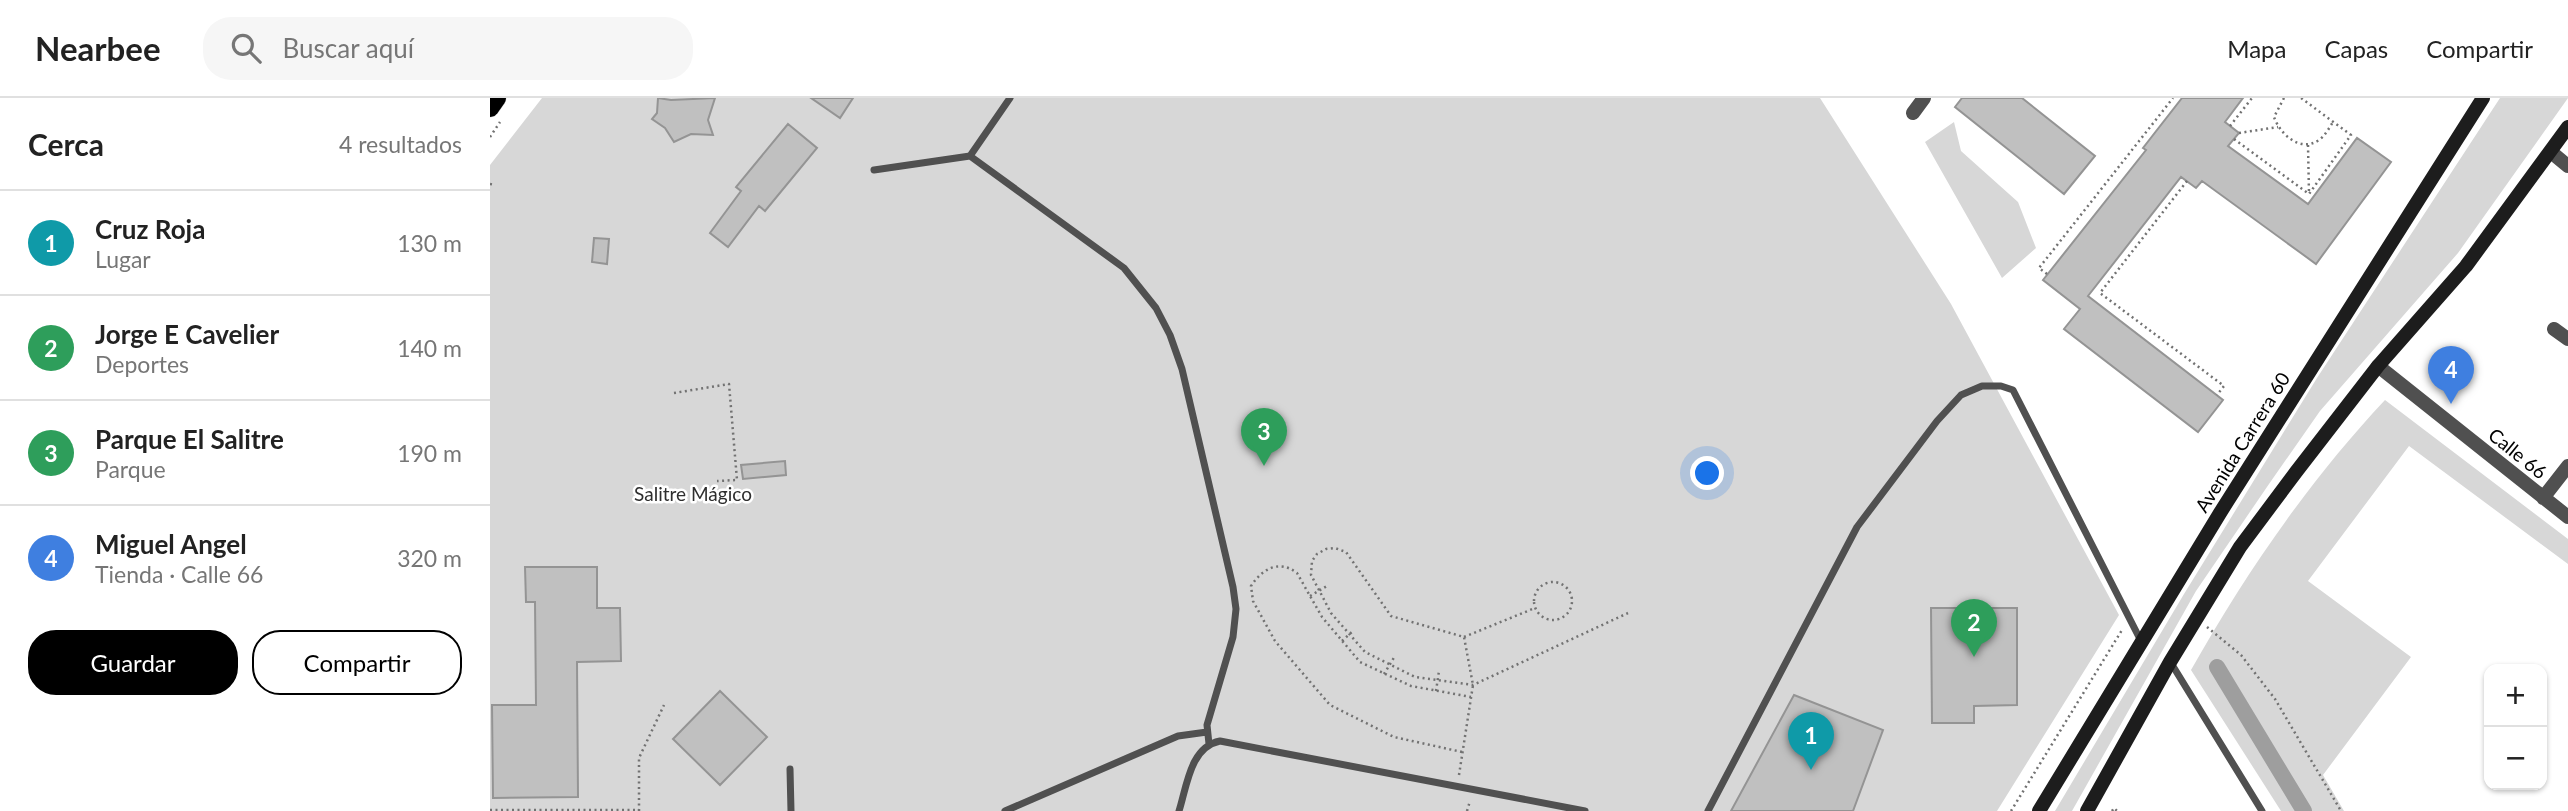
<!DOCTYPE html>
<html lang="es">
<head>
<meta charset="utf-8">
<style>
  body { margin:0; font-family:Lato,sans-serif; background:#f6f6f6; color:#222 }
  .controls { position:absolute; right:21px; bottom:21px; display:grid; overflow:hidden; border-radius:14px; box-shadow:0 2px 5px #0004 }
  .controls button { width:63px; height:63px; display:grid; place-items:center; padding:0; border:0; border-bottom:2px solid #e0e0e0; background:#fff; color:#222; font:35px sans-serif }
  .you { position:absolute; left:1218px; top:376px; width:24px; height:24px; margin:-18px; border:5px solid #fff; border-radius:50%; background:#1a73e8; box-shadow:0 0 0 10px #1a73e833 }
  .badge { display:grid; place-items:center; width:46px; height:46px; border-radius:50%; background:#000; color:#fff; font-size:23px; font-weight:700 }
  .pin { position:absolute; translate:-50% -58px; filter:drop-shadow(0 2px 4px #0008) }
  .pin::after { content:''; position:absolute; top:37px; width:24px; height:21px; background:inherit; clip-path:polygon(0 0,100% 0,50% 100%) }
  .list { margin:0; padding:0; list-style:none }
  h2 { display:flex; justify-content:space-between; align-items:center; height:91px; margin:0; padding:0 28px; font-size:30px }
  h2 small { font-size:23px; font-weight:400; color:#767676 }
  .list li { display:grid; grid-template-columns:46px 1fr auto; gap:21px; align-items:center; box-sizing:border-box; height:105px; padding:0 28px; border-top:2px solid #e0e0e0 }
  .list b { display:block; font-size:26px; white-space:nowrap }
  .list p { margin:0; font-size:23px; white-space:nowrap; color:#767676 }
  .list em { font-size:23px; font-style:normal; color:#767676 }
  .actions { display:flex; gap:14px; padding:21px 28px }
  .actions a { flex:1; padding:16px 0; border:2px solid #000; border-radius:28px; text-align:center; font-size:24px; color:#000 }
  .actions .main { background:#000; color:#fff }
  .icon { flex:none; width:38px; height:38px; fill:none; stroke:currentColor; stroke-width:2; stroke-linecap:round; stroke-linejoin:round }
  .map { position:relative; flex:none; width:2078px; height:713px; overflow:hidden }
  header { display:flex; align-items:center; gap:42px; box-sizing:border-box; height:98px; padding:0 35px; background:#fff; border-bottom:2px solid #e0e0e0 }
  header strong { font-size:33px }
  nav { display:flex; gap:38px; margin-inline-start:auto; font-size:24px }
  .search { width:490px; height:63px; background:#f6f6f6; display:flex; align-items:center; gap:18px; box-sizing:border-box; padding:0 24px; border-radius:28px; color:#767676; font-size:26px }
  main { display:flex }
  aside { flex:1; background:#fff }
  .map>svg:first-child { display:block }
  .green { fill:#d7d7d7 }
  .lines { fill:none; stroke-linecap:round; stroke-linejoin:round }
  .canal { stroke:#9e9e9e; stroke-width:16 }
  .building { fill:#c0c0c0; stroke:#949494; stroke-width:2 }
  .primary-casing { stroke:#dbdbdb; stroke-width:19 }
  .path { stroke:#727272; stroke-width:2.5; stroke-dasharray:2 3.5; stroke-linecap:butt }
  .service { stroke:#505050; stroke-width:7 }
  .minor { stroke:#505050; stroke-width:14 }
  .secondary { stroke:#1d1d1d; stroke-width:14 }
  .primary { stroke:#000; stroke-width:18 }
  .labels { text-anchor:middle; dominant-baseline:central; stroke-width:5; stroke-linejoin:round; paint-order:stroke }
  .street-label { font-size:19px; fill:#000; stroke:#fff }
  .park-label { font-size:19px; fill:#2e2e2e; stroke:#fff }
</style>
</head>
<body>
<header>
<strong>Nearbee</strong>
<div class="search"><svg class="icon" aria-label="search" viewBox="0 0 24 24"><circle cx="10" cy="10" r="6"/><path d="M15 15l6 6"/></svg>Buscar aquí</div>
<nav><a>Mapa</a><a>Capas</a><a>Compartir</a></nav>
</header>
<main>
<aside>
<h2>Cerca<small>4 resultados</small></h2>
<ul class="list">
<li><span class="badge" style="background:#0f9aa8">1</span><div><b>Cruz Roja</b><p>Lugar</p></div><em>130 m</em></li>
<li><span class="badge" style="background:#2e9e5b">2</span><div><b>Jorge E Cavelier</b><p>Deportes</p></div><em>140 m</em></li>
<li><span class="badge" style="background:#2e9e5b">3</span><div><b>Parque El Salitre</b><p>Parque</p></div><em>190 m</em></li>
<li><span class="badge" style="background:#3f7fe0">4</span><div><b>Miguel Angel</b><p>Tienda · Calle 66</p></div><em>320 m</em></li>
</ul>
<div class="actions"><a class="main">Guardar</a><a>Compartir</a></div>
</aside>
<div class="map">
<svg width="2078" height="713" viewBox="0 0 2078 713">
  <rect width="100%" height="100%" fill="#fff"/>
  <!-- green -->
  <path class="green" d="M52,0H1330L1461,206L1629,517L1507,713H0V67Z
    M2010,0H2078L1968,155L1830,313L1779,386L1706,493L1582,713H1565L1694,496L1827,280Z
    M1464,24L1471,53L1528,104L1546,150L1512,180L1435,44Z
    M1895,302L2078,441V466L1919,348L1818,483L1921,559L1833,677L1854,713H1791L1701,572C1755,476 1819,383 1895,302Z"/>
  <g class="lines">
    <!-- canal -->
    <path class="canal" d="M1727,569L1814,713"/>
  </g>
  <!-- building -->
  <path class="building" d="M168,0L181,2L225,0L218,22L223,37L201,36L184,44L175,30L162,21L167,15Z
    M321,0H363L350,20Z
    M1472,0H1532L1605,58L1574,96L1465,9Z
    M1692,0H1753L1735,24L1749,35L1738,48L1818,106L1867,40L1901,64L1826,166L1712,83L1706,90L1691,79L1598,198L1733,302L1708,334L1574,231L1590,211L1553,182L1656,52L1653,50Z
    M298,26L327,50L275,113L269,108L238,149L220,135L251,93L246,89Z
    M104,140L119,141L117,166L102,164Z
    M295,363L296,377L253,381L251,367Z
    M35,469H107V510H130L131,563L87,564L88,699L3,700L2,607H46L45,504H36Z
    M1441,510H1527V607L1484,608V625H1442Z
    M230,593L277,639L230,687L183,641Z
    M1304,597L1393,632L1363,713H1241Z"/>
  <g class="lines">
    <defs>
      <path id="primary" d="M0,10L7,0"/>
    </defs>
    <!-- primary casing -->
    <use href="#primary" class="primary-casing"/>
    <!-- path -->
    <path class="path" d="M1794,0L1784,19C1790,36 1810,55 1829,42C1835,38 1839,30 1843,24
      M1740,28L1762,0
      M1749,35L1788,29
      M0,39L10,24
      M1744,41L1819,96L1861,37L1811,0
      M1818,47L1819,96
      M1697,83L1610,195L1734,288L1727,297
      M0,86L5,87
      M1557,176L1549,170L1683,0
      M184,295L239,286L247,382L227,383
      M1044 503a19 19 0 1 1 38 0a19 19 0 1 1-38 0Z
      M820,498L837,488
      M1717,529L1751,557L1785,601L1851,713
      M974,539L1045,510
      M852,543L864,532
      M894,576L905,558
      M946,593L949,573
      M972,654L904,639L840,607L785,543L763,503L761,488C772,471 789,461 807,475L832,519L870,564L921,588L981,599
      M969,677L983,587L974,539L901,518L856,454L845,450L836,451L827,456L822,463L821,477L829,492L841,515L875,554L925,579L983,587L1138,515
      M0,712H149
      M149,713V660L174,607
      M977,713L980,703
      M1521,713L1632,532
      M1622,713L1624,710L1627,713"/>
    <!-- service -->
    <path class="service" d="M520,0L480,58L634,170L666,210L680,237L692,271L743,489L746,511L743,539L717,627L719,646
      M384,72L480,58
      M1681,565L1772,713
      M300,671L301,713
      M515,713L688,638L717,634
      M689,713C697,688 700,649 730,643L1095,713
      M1218,713L1367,429L1447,323L1471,297L1492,288H1511L1523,292L1651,543"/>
    <!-- minor -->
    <path class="minor" d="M1423,15L1434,0
      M2061,54L2078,68
      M2064,231L2078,241
      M1888,268L2078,419
      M2053,400L2078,368"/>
    <!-- secondary -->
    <path class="secondary" d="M1549,713L1730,415L1993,0
      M1597,713L1680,564L1750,449L1806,374L1888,268L1976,168L2078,29"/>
    <!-- primary -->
    <use href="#primary" class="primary"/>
  </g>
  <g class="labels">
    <!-- street labels -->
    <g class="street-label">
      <text transform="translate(1752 344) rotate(-58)">Avenida Carrera 60</text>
      <text transform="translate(2028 355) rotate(39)">Calle 66</text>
    </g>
    <!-- park labels -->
    <g class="park-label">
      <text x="203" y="395">Salitre Mágico</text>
    </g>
  </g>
</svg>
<div class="controls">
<button>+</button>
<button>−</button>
</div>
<div class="you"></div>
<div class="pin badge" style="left:1321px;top:672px;background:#0f9aa8">1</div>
<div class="pin badge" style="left:1484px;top:559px;background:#2e9e5b">2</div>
<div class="pin badge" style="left:774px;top:368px;background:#2e9e5b">3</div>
<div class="pin badge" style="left:1961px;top:306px;background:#3f7fe0">4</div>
</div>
</main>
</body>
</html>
